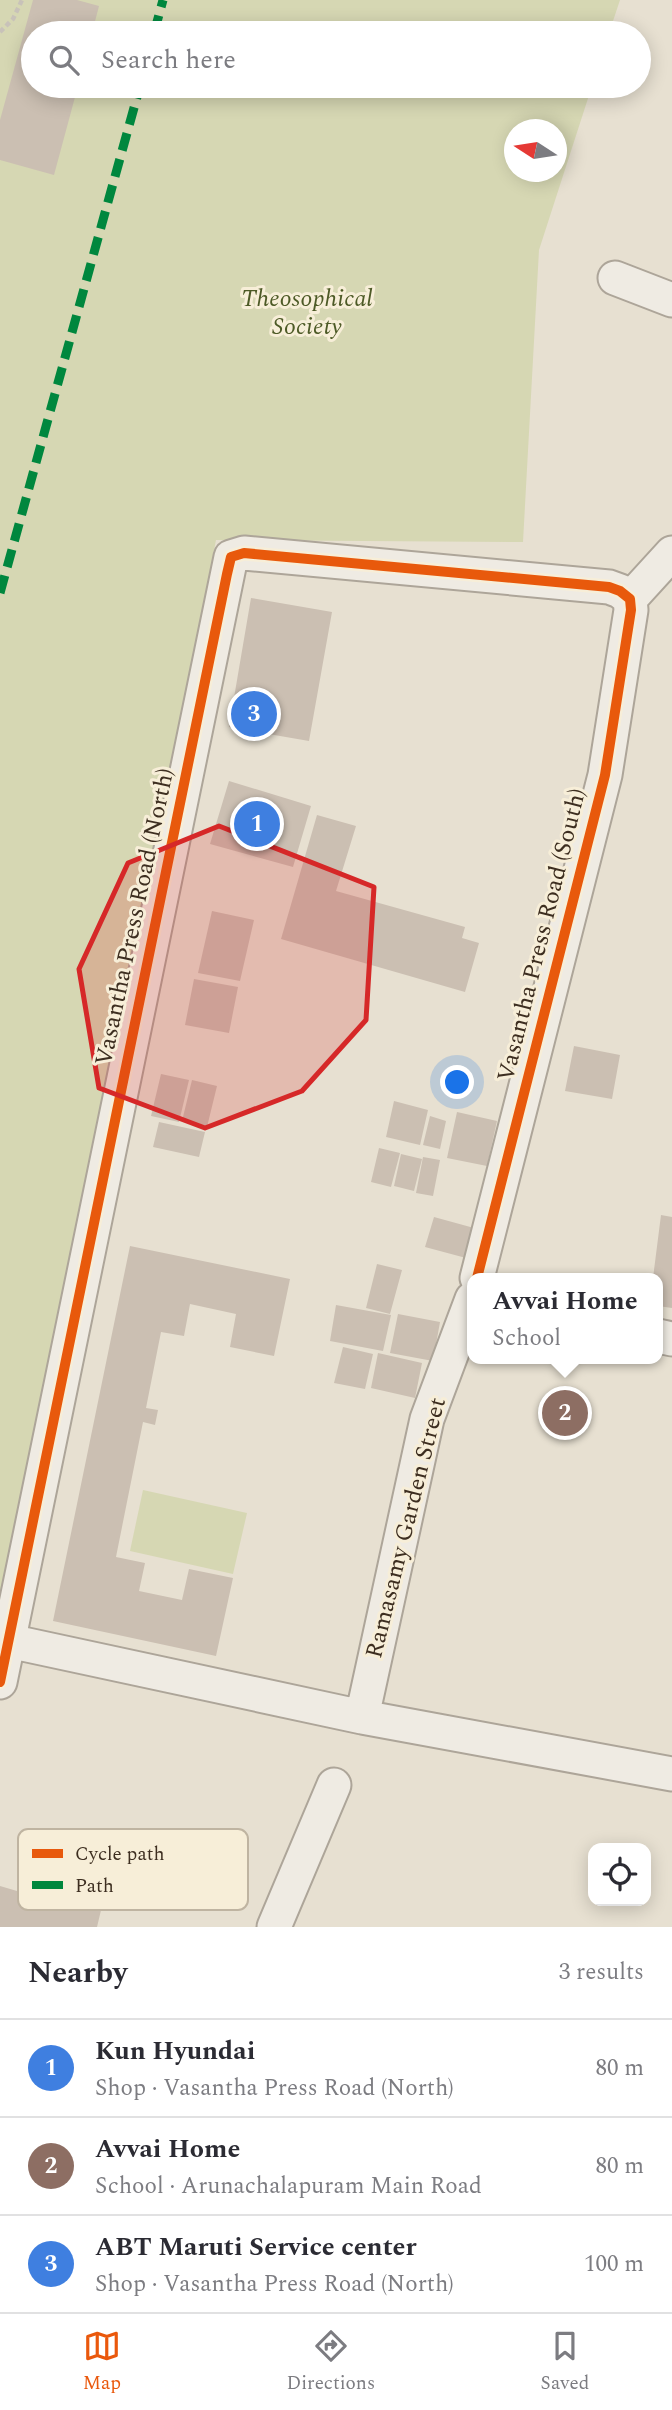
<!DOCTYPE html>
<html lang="en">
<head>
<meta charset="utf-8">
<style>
  body { margin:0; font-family:Spectral,serif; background:#f2f2f3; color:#2b2b33 }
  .controls { position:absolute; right:21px; bottom:21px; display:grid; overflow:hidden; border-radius:14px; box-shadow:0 4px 18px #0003 }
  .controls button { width:63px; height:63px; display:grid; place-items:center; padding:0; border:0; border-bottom:2px solid #e1e1e2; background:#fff; color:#2b2b33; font:35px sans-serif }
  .compass { position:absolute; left:504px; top:119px; width:63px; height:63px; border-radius:50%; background:#fff; box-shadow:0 4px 18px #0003; rotate:282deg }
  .you { position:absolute; left:458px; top:1083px; width:24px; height:24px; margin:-18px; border:5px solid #fff; border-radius:50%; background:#1a73e8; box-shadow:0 0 0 10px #1a73e833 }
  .badge { display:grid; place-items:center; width:46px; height:46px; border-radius:50%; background:#ea580c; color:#fff; font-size:23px; font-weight:700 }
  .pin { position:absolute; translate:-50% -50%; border:4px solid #fff; box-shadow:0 2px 7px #0006 }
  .popup { position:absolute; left:467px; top:1273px; width:196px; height:91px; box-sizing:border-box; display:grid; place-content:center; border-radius:14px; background:#fff; filter:drop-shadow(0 2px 5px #0005); font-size:23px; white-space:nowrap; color:#7c7c81 }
  .popup b { font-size:26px; color:#2b2b33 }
  .popup::after { content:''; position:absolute; left:50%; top:100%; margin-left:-14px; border:14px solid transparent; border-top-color:#fff }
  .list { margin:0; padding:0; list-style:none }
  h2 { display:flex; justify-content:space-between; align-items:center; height:91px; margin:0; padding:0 28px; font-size:30px }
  h2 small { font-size:23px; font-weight:400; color:#7c7c81 }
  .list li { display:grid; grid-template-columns:46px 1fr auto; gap:21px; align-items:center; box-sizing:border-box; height:98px; padding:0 28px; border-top:2px solid #e1e1e2 }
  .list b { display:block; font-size:26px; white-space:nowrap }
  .list p { margin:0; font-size:23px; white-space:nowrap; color:#7c7c81 }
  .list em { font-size:23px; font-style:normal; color:#7c7c81 }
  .icon { flex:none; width:38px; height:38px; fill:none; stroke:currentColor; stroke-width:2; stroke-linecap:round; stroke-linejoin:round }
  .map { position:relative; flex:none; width:672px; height:1927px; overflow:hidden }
  .search { position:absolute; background:#fff; box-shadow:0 4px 18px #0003; left:21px; right:21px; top:21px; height:77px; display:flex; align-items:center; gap:18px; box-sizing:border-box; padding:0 24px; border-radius:38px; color:#7c7c81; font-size:26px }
  .sheet { height:385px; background:#fff }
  nav { display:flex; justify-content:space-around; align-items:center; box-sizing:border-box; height:98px; border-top:2px solid #e1e1e2; background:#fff; font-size:19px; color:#7c7c81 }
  nav a { display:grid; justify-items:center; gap:4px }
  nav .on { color:#ea580c }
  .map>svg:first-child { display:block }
  .green { fill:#d6d7b3; fill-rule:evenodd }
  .building { fill:#cbbfb2 }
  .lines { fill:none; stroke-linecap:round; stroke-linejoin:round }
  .street-casing { stroke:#ada599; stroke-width:37 }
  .path { stroke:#c8c2b9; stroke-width:4.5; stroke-dasharray:5 3.5; stroke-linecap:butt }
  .street { stroke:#efebe3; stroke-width:33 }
  .quiet { stroke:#00873e; stroke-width:9; stroke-dasharray:18 9; stroke-linecap:butt }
  .cycleway-casing { stroke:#f7eed8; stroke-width:15 }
  .cycleway { stroke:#e8590c; stroke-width:10 }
  .marked { fill:#d62828; fill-opacity:0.2; stroke:#d62828; stroke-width:5; stroke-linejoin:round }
  .labels { text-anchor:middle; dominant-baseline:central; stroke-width:6; stroke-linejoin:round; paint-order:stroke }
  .park-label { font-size:24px; font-style:italic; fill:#4d5a26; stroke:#f7eed8 }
  .street-label { font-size:24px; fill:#3d2e20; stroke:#f7eed8 }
  .key { fill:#f7eed8; stroke:#bfb4a1; stroke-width:2 }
  .key-label { font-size:19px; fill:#3d2e20 }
</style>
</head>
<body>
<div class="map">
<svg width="672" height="1927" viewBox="0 0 672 1927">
  <rect width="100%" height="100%" fill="#e7e0d1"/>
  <!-- green -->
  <path class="green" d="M0,0H620L609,33H33V86H592L539,250L523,542L216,540L0,1653ZM514,130H556V172H514Z
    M143,1490L247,1513L233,1574L130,1551Z"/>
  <!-- building -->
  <path class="building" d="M33,0H77L99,6L92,33H33V86H78L54,175L0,160V120Z
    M251,598L332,612L309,741L229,727Z
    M229,781L311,806L293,867L210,844Z
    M317,815L356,826L336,891L465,927L462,938L479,943L465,992L281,939Z
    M212,911L254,920L240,981L198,973Z
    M194,979L238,987L229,1033L185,1025Z
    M574,1046L620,1055L612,1099L565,1091Z
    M161,1074L189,1080L179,1122L151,1116Z
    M192,1080L217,1086L207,1127L182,1121Z
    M394,1101L428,1110L420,1145L386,1137Z
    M457,1112L497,1121L487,1166L447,1158Z
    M430,1116L446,1121L440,1149L423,1145Z
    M159,1122L205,1132L199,1157L153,1147Z
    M379,1148L400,1153L391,1187L371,1182Z
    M401,1154L422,1159L414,1191L394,1186Z
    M423,1157L440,1160L433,1196L416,1193Z
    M661,1215L672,1217V1308L658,1306V1278H653Z
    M434,1217L474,1228L466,1258L425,1247Z
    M130,1246L290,1279L274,1356L230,1347L236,1314L190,1304L184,1336L161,1332L146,1408L158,1410L155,1425L143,1422L116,1557L145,1563L139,1591L182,1600L189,1569L233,1578L216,1656L53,1621Z
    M377,1264L402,1270L390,1314L366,1308Z
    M336,1305L391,1315L383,1351L330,1341Z
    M398,1314L440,1322L433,1361L390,1353Z
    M343,1347L373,1354L365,1389L334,1383Z
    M378,1353L422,1363L415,1398L371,1388Z
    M37,1882L74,1893L72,1898L102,1906L97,1927H0V1886L34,1896Z"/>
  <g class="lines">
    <defs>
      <path id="street" d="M615,278L672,300
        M630,599L672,553
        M477,1278L605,775L631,610L630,599
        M658,1336L672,1339
        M9,1641L362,1717L672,1774
        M0,1682L231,557L244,553L609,587L620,591L630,599
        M362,1717L427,1419L472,1299
        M274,1927L334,1785"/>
    </defs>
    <!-- street casing -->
    <use href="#street" class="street-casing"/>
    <!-- path -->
    <path class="path" d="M0,32L13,19L22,0"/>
    <!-- street -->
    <use href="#street" class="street"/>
    <!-- quiet -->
    <path class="quiet" d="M154,33L163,0
      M0,593L140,86"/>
    <defs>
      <path id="cycleway" d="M0,1682L227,574L231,557L244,553L609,587L620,591L630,599L631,610L605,775L477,1278"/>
    </defs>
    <!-- cycleway casing -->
    <use href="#cycleway" class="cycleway-casing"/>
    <!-- cycleway -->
    <use href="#cycleway" class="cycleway"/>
  </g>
  <!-- marked area -->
  <path class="marked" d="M219,826L374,887L366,1020L302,1091L205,1128L99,1088L79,969L128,863Z"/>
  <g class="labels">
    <!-- park labels -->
    <g class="park-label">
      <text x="307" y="299">Theosophical<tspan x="307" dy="28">Society</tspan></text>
    </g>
    <!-- street labels -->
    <g class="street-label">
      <text transform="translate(135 917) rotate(-78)">Vasantha Press Road (North)</text>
      <text transform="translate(542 935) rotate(-76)">Vasantha Press Road (South)</text>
      <text transform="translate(406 1528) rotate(-76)">Ramasamy Garden Street</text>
    </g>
  </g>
  <!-- legend -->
  <rect x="18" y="1829" width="230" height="81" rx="10" class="key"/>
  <rect x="32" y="1849" width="31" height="9" fill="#e8590c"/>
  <rect x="32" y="1881" width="31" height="8" fill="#00873e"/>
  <g class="key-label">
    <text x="75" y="1860">Cycle path</text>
    <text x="75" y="1892">Path</text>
  </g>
</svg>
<div class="controls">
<button><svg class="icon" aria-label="locate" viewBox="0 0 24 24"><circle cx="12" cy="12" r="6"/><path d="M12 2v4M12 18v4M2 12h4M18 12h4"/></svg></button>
</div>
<svg class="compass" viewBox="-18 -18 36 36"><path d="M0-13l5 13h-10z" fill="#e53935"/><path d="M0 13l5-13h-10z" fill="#7c7c81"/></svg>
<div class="you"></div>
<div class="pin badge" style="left:257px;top:824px;background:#3f7fe0">1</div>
<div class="pin badge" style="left:565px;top:1413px;background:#8d6e63">2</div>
<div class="popup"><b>Avvai Home</b>School</div>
<div class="pin badge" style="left:254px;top:714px;background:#3f7fe0">3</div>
<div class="search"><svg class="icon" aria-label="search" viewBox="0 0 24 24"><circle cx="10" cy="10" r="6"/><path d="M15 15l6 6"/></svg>Search here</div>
</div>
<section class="sheet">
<h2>Nearby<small>3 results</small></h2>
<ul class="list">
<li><span class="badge" style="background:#3f7fe0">1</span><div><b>Kun Hyundai</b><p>Shop · Vasantha Press Road (North)</p></div><em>80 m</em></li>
<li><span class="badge" style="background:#8d6e63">2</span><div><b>Avvai Home</b><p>School · Arunachalapuram Main Road</p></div><em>80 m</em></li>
<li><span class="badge" style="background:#3f7fe0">3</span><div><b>ABT Maruti Service center</b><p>Shop · Vasantha Press Road (North)</p></div><em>100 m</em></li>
</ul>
</section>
<nav>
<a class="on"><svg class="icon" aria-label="map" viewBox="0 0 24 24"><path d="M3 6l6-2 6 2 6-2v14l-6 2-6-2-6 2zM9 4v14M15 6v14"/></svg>Map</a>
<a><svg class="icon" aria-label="directions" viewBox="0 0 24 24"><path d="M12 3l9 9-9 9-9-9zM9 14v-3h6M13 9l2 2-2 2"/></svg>Directions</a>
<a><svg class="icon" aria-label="saved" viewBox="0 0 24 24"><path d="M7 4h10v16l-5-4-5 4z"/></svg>Saved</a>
</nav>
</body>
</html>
